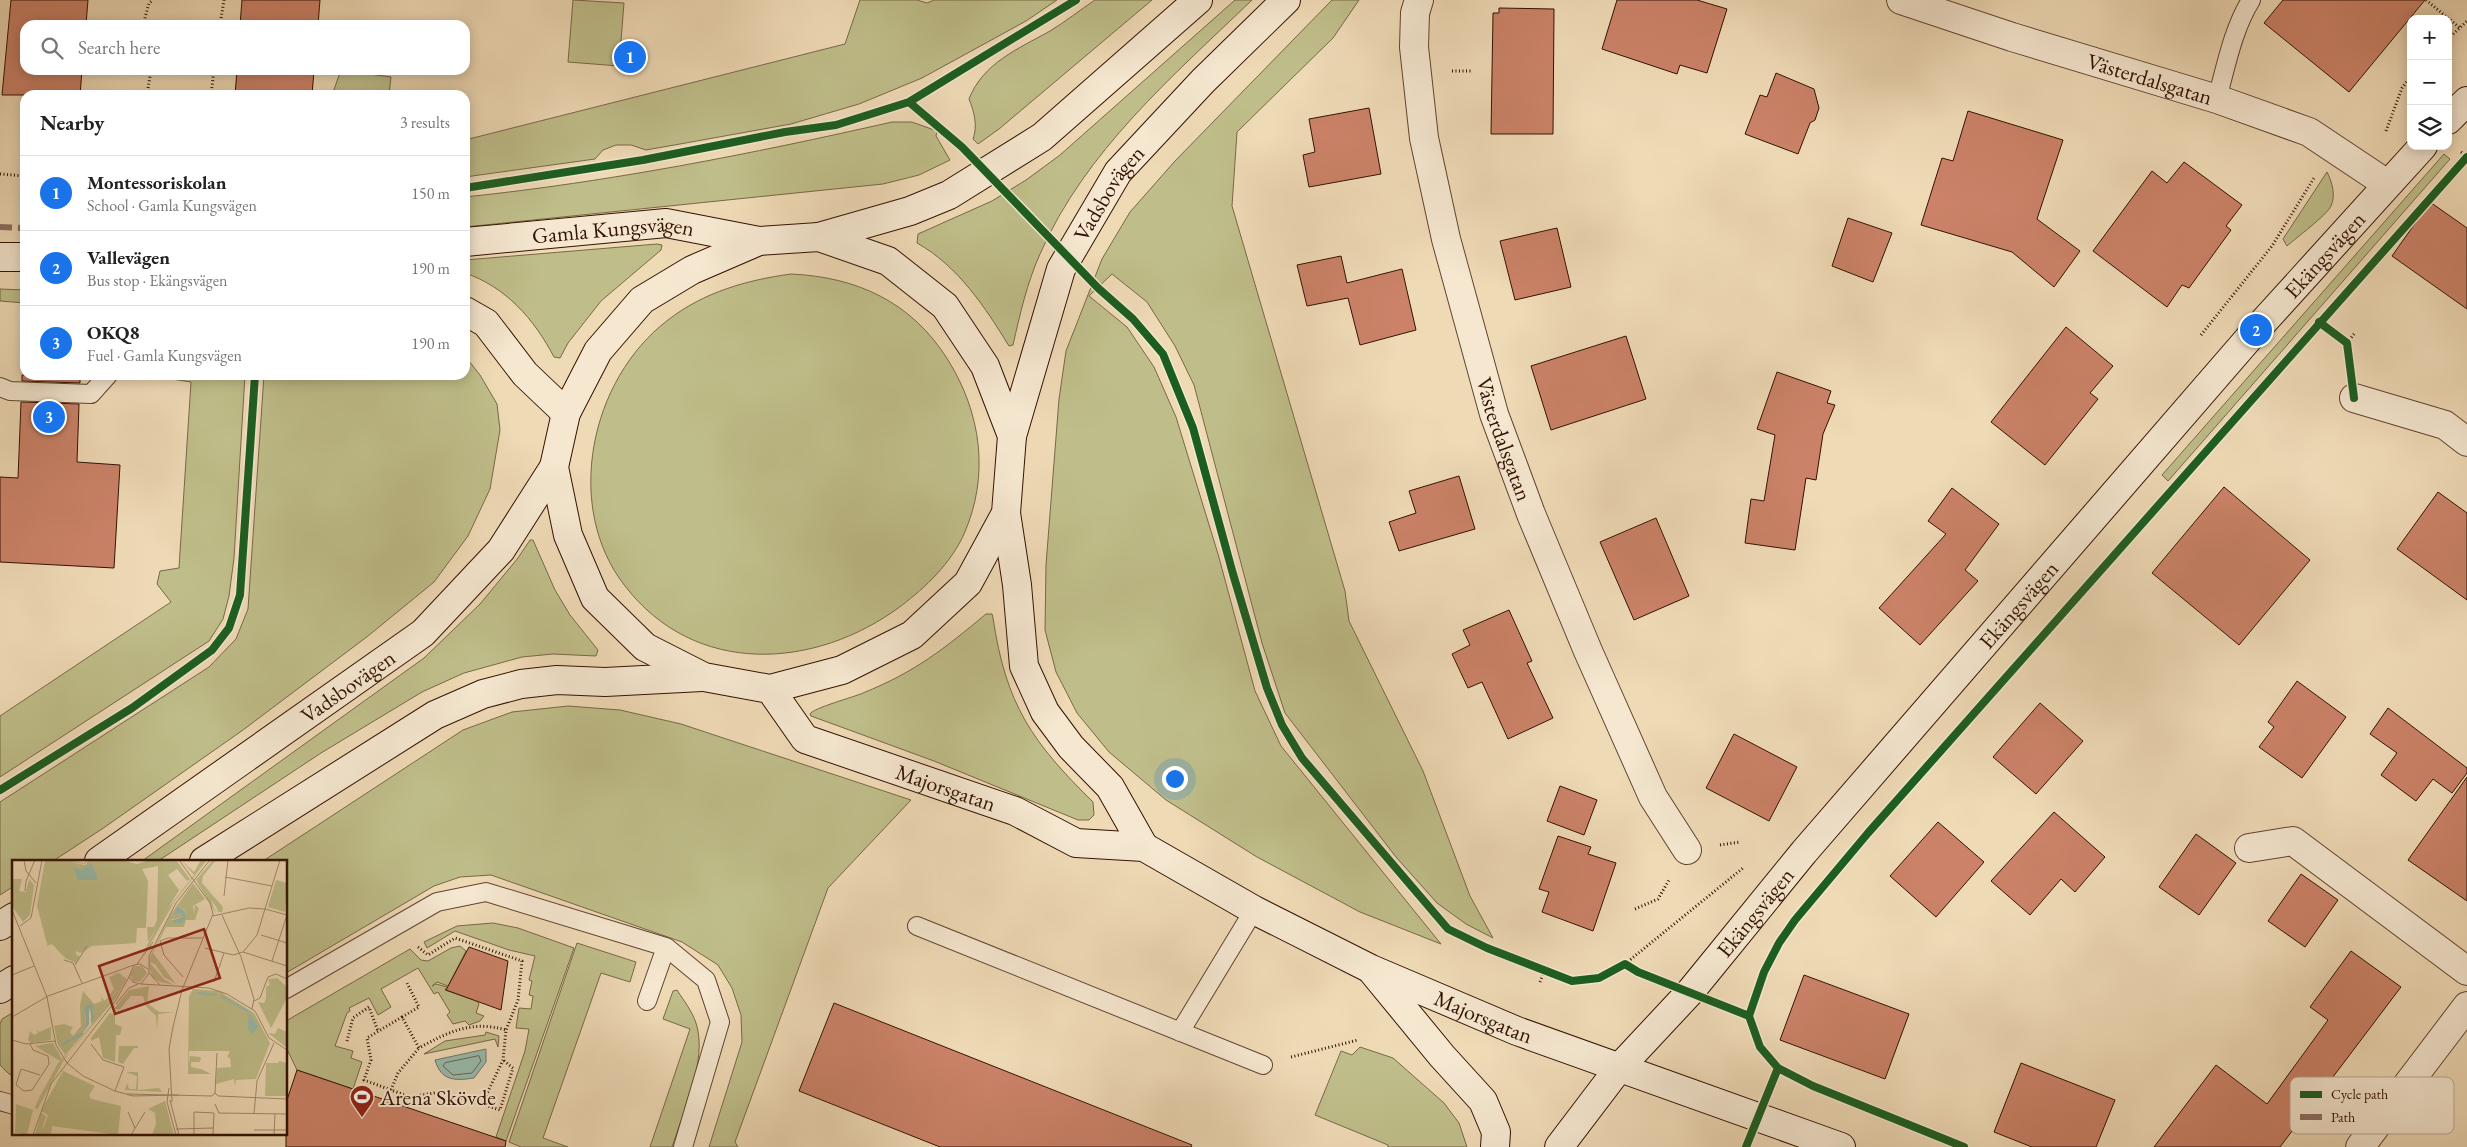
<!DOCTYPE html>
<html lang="en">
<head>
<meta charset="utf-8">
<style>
  body { margin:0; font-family:"EB Garamond",serif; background:#f2f2f2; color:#222 }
  .controls { position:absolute; right:15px; top:15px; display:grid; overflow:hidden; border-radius:10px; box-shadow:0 2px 12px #0003 }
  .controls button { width:45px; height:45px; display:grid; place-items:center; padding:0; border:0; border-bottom:1px solid #e0e0e0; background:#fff; color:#222; font:25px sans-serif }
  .you { position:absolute; left:1174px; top:778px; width:18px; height:18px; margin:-12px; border:4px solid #fff; border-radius:50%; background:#1a73e8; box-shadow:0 0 0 8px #1a73e833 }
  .badge { display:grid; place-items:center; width:32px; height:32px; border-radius:50%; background:#1a73e8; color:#fff; font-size:16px; font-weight:700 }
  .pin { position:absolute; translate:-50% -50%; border:2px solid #fff; box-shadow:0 1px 5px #0006 }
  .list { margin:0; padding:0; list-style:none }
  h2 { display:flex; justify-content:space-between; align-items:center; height:65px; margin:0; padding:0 20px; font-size:21px }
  h2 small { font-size:16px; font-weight:400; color:#767676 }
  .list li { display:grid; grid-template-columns:32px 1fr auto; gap:15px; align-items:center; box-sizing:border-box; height:75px; padding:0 20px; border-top:1px solid #e0e0e0 }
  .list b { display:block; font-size:19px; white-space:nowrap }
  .list p { margin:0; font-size:16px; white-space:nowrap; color:#767676 }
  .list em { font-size:16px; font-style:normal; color:#767676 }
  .icon { flex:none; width:28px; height:28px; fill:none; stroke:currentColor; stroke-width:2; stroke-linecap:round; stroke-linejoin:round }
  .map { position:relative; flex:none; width:2467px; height:1147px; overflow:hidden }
  .search { position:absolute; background:#fff; box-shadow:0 2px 12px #0003; left:20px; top:20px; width:450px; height:55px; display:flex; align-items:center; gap:12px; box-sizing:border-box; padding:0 18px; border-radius:15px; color:#767676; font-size:19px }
  .panel { position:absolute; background:#fff; box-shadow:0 2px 12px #0003; left:20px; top:90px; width:450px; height:290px; border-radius:15px }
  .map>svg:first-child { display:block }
  .green { fill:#bfbe8a; stroke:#796846 }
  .water { fill:#9abbac; stroke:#717768 }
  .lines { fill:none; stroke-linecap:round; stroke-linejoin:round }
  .shore { stroke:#666657; stroke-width:1 }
  .building { fill:#cb8268; stroke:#331202 }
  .lane-casing { stroke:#62442f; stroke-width:20 }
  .street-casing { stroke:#62442f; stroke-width:30 }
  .secondary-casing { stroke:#331202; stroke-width:30 }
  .path { stroke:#331202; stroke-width:3; stroke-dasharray:1 2.5; stroke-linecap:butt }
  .lane { stroke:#f5e7d0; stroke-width:18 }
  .street { stroke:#f5e7d0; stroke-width:28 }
  .secondary { stroke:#f5e7d0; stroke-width:28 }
  .quiet { stroke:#8d6e63; stroke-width:6; stroke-dasharray:12 6; stroke-linecap:butt }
  .cycleway-casing { stroke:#f5e7d0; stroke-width:11 }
  .cycleway { stroke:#1b5e20; stroke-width:8 }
  .labels { text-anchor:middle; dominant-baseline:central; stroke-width:4; stroke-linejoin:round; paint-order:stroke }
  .street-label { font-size:22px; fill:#331202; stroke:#f5e7d0 }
  .poi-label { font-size:22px; fill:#331202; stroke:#f5e7d0; text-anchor:start }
  .inset-river { fill:none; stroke:#9abbac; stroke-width:2.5 }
  .inset-road { fill:none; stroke:#a48a6e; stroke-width:1 }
  .view { fill:#8f2418; fill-opacity:0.15; stroke:#8f2418; stroke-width:2.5 }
  .inset-edge { fill:none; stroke:#331202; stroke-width:2.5 }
  .key { fill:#f5e7d0; stroke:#bba792; stroke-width:1 }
  .key-label { font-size:14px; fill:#331202 }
</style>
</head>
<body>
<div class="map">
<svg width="2467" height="1147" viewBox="0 0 2467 1147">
  <rect width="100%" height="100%" fill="#efdab6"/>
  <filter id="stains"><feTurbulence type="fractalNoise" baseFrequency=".004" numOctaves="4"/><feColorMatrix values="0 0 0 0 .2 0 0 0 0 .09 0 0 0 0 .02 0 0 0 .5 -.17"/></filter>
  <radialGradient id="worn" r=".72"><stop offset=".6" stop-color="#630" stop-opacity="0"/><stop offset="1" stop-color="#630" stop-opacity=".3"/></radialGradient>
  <!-- green -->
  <path class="green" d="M573,0L624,3L619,66L568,62Z
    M860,0H917L927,3L934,0H1057L1026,21L922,78L859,104L791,124L680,144L646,150L631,145H616L603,150L595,159L465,177V140L845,44Z
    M1095,0H1152L999,129L978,144L973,139C978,126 974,111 969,99C983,63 1018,49 1050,31C1065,22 1080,10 1095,0Z
    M1235,0H1252C1173,76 1085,151 1040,254C1027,283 1020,314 1013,345L1009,346C985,307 958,266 917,243L918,234L992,201L1026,180L1060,155Z
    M1332,0H1359L1333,38L1237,132L1232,206L1345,591L1349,621L1423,771L1470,896L1493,938L1466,924L1437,903L1396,857L1285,713L1262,643L1194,385L1175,346L1147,302L1112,274L1089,296L1127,327L1154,367L1176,417L1218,554L1255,691L1281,746L1441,944L1360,912L1257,857L1166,800L1109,752L1077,713L1056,672L1045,630L1046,565L1059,399L1066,351L1102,259L1130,212L1175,161Z
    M341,70L391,77L389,95H332Z
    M892,122H912L937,131L936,136L950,160L919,175L883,184L465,227V197C609,182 751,154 892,122Z
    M2444,154L2450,159L2168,481L2162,475Z
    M2327,172C2332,182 2336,195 2331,206C2327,215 2296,238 2287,246L2283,239Z
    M657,244L662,245L661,250L601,301L568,343L560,358L554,357C534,319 506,287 465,273V260Z
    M791,274C857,277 912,302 948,360C981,413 990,475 964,534C951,563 926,587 901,606C815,670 695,677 625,586C563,507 590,379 668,320C704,292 747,280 791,274Z
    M0,289L25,290V303L0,301Z
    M465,356L480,375L497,404L500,430L490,489L468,536L434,582L368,636L243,730L102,829L53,861H14V886L0,895V802L209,667L236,639L248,609L264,375H465Z
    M146,375H245L234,558L229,596L223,619L209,641L0,777V716L171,602L157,584L160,571L179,568L191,382Z
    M530,540H533L555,590L570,615L598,650L596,656L553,654L522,657L464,673L422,692L321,753L158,861H142L424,658L480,604L518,558Z
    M986,614H992L993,618C1006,705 1032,742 1093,802L1094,815L1089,820H1078L934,761L811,716L810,714C813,708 854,697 863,693C915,672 944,649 986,614Z
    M568,706L620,710L681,724L911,800L828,888L735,1142L738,1147H709L742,1042L741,1015L732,988L718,965L682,942L491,875L460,877L434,886L286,973V861H263L463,730L512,712Z
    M493,923L518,928L574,948L506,1141L496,1137L525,1051L529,1029L516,1028L519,1008L531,1009L533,996L529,995L532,981L529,980L535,956L509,950L455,931L427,948L424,942L457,926Z
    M577,943L636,962L630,982L601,973L543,1138L568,1147H521L509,1142Z
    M460,946L466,951L448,986L437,982L432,986L436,984L447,987L445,990L477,1001L479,1004L476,1013L484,1016L480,1021L469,1025L465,1021L453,1024L447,1015L450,1012L438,992L434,994L418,968L381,989L391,1007L378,1015L369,998L349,1008L350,1011L347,1013L335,1046L353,1051L351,1058L362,1062L353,1089L297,1070L286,1047V1021L410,949L421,960L428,961L451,948Z
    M677,990C684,1001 692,1011 696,1023C708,1060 683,1112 672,1147H650L690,1029L663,1019L673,991Z
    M14,1012V1075L9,1074L0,1065V1024L2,1019Z
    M486,1032L499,1036L498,1047L495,1039L424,1054L445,1041L485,1035Z
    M1360,1047L1393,1058L1444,1103L1459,1123L1467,1147H1388V1145L1315,1115L1341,1051L1352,1055Z"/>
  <!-- water -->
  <path class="water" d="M486,1049V1062L474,1078C455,1081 441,1081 435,1060Z"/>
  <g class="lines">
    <!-- shore -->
    <path class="shore" d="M479,1056L481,1061L472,1073L453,1075L443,1066L445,1063Z"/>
  </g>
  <!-- building -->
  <path class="building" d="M11,0H88L86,25H25V70H82L80,95H2Z
    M242,0H320L318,25H240Z
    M1617,0H1697L1727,9L1707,73L1680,65L1677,74L1602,49Z
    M2283,0H2425L2349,92L2264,23Z
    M1499,8L1554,9L1553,134H1491L1493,13H1499Z
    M237,70H314L312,95H235Z
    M1776,73L1814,89L1819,108L1815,120L1810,123L1798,154L1745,134L1760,95L1767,97Z
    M1369,108L1381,174L1309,187L1303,155L1315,152L1309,119Z
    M1968,111L2063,140L2037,219L2080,251L2054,287L2012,252L1921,225L1942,158L1953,161Z
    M2184,162L2242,205L2226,226L2231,230L2189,288L2182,285L2167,307L2093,251L2152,171L2167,183Z
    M2430,202L2467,228V309L2392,256Z
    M1848,218L1892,233L1873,282L1832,266Z
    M1557,228L1571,287L1515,300L1500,241Z
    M1341,256L1347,283L1402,269L1416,330L1360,345L1348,298L1307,306L1297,265Z
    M2066,327L2113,366L2090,393L2098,399L2045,465L1991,422Z
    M1626,336L1646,399L1551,430L1531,366Z
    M1777,372L1831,391L1827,403L1835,405L1823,434L1816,480L1806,478L1795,550L1745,543L1751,499L1764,501L1775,435L1757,429Z
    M22,375H80V383L22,381Z
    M21,402L79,404L77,462L120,465L114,568L0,562V477L18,478Z
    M1459,476L1475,529L1399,551L1389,522L1416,513L1409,491Z
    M2224,487L2310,560L2239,645L2152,573Z
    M1952,488L1999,524L1965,570L1978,581L1920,645L1879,608L1946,534L1928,521Z
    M2438,492L2467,513V600L2397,549Z
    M1656,518L1689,596L1634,620L1600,542Z
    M1509,610L1532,661L1527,663L1553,718L1508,739L1482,682L1468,688L1452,654L1470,645L1463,630Z
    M2297,681L2346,717L2302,778L2259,747L2274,727L2268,722Z
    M2040,703L2083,741L2036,794L1993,757Z
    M2388,708L2467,768V773L2452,793L2433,779L2416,801L2381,775L2397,753L2370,734Z
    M1734,734L1797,767L1769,821L1706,788Z
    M2467,777V901L2408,860Z
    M1560,786L1597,800L1584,835L1547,821Z
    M2054,812L2105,857L2075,892L2061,879L2030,915L1991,881Z
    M1938,822L1984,862L1936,917L1890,876Z
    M2196,834L2236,863L2199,915L2159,887Z
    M1558,836L1591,847L1588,854L1616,863L1593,931L1542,912L1549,892L1539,889Z
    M2301,874L2338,900L2305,947L2268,921Z
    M469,947L508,961L501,1010L446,990Z
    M2351,951L2401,987L2280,1147H2154L2216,1065L2267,1104L2328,1020L2310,1007Z
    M1804,975L1909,1014L1885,1079L1780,1040Z
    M834,1003L1192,1145L1191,1147H940L799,1091Z
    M2021,1063L2115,1100L2096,1147H2032L1994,1132Z
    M297,1070L506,1141L505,1147H286V1103Z"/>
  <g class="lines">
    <defs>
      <path id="lane" d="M2217,99C2226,66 2233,29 2251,0
        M0,387L10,391L91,394L108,375
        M917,926L1263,1065
        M286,989L437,902L486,892L666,947L706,980L720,1022L683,1147
        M647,1001L666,947
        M1180,1032L1254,910
        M0,1101L14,1105"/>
      <g id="street">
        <path id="s1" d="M1419,0L1415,13L1414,47L1424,138L1446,239L1494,414L1531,514L1588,651L1653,797L1687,850"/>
        <path id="s2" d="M1901,0L2012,37L2217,99L2309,132L2387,184"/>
        <path d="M2354,398L2445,425L2467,442"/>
        <path d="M2249,848L2293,841L2467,971"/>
        <path d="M2360,1147L2467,1006"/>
      </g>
      <g id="secondary">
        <path d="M2448,120L2467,101"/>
        <path d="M819,237L888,261L945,306L985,366L1012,436L1006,513L968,583L912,635L842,670L770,689L704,677L645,647L595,598L568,535L554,467L566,413L598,351L642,300L692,270L759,241Z"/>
        <path d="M819,237L910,211L949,195L1042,137L1198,0"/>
        <path id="s3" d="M465,242L666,223L759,241"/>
        <path d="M0,257H25"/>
        <path d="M465,311L486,323L525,374L566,413"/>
        <path id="s4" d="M1012,436L1061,269L1118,172L1203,81L1286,0"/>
        <path d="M1006,513L1017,585L1024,666L1045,712L1071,747L1110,787L1144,847"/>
        <path id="s5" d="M770,689L805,739L1015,811L1076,843L1144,847L1254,910L1371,969L1517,1031L1841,1147"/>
        <path id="s6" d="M99,861L423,633L501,550L554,467"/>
        <path d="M204,861L435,715L483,694L521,684L557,680L605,682L702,677"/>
        <path d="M0,926L14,917"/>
        <path d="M1373,972L1442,1056L1483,1101L1496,1132L1495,1147"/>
        <path d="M0,989L14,980"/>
        <path id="s7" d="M1559,1147L1619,1068L1690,992L1804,852L2256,330L2423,146"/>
      </g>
    </defs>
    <!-- lane casing -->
    <use href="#lane" class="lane-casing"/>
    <!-- street casing -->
    <use href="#street" class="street-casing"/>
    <!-- secondary casing -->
    <use href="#secondary" class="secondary-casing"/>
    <!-- path -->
    <path class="path" d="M2426,0L2460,28
      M143,25L149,3L153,0
      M220,25L224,0
      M2448,39L2467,21
      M1452,71H1472
      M147,95L151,70
      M211,95L214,70
      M2386,131L2402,88L2411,76
      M2461,152L2467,157
      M0,174L25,176
      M2201,335L2272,246L2314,178
      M2347,343L2354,334
      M1720,845L1740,842
      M1635,909L1658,899L1669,880
      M418,947L428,955L455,938L522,961L518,1000L506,1030L503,1060L482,1104L440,1092L410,1097L364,1080L371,1060L367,1038L402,1017L419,1048C448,1032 472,1020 506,1030
      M1625,964L1743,868
      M1540,982L1545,970
      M402,1017L419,1007L407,983
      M347,1041L353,1018L369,1007L378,1031
      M1291,1057L1358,1040
      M391,1090L398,1073L419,1048
      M482,1104L500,1110L513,1068L503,1060"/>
    <!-- lane -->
    <use href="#lane" class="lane"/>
    <!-- street -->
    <use href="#street" class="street"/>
    <!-- secondary -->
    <use href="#secondary" class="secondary"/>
    <!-- quiet -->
    <path class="quiet" d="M0,227L25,228"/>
    <defs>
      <path id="cycleway" d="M909,102L962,147L1098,288L1133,319L1163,354L1193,428L1233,574L1267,688L1282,725L1302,758L1448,929L1487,948L1572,981L1599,978L1625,964L1638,972L1749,1016
        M465,188L643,160L785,132L836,125L909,102L1076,0
        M2319,322L2347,343L2354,398
        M0,790L132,708L212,650L229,628L240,595L255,375
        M1746,1147L1778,1068
        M1964,1147L1813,1086L1778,1068L1760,1047L1749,1016L1764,972L1779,943L1795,920L1868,833L2467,157"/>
    </defs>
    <!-- cycleway casing -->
    <use href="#cycleway" class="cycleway-casing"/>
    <!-- cycleway -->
    <use href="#cycleway" class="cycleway"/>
  </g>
  <!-- icons -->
  <defs>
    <symbol id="stadium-pin" viewBox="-11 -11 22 30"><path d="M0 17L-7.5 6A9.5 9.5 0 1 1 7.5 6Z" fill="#8f2418" stroke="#f5e7d0"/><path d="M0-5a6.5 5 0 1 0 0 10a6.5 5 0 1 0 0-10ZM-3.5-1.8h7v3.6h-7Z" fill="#fff"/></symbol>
  </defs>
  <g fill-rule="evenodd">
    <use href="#stadium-pin" x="348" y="1083" width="28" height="38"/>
  </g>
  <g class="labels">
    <!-- street labels -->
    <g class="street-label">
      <text stroke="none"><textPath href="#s2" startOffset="261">Västerdalsgatan</textPath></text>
      <text stroke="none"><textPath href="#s4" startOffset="264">Vadsbovägen</textPath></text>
      <text stroke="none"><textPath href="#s3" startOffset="149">Gamla Kungsvägen</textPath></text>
      <text stroke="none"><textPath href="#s7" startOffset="1176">Ekängsvägen</textPath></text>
      <text stroke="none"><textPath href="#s1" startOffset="451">Västerdalsgatan</textPath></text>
      <text stroke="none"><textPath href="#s7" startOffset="711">Ekängsvägen</textPath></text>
      <text stroke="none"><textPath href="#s6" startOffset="304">Vadsbovägen</textPath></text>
      <text stroke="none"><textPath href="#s5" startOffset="210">Majorsgatan</textPath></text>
      <text stroke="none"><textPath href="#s7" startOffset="306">Ekängsvägen</textPath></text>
      <text stroke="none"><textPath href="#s5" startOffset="800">Majorsgatan</textPath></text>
    </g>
    <!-- poi labels -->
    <g class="poi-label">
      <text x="380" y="1097">Arena Skövde</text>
    </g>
  </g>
  <!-- overview -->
  <g transform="translate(12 860)">
    <rect width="275" height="275" fill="#efdab6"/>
    <path d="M33,0L61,1L72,3L76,0L73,4L57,2L73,5L77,0H110L125,4L137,0H164L178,19L175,21L165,9L156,15L167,30L136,82L135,67H142L145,60L146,6L130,9L136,21L134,68H125L124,83L80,86L69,93L64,91V95L68,96L64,103L53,98L40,84L34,86L38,80L35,84L25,46ZM169,0L182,12L189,0H195L162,42L136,88L129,96L154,51L182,15ZM201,0H204L191,16L190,23L211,47L210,52H206L205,48L199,40L204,54L184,20ZM1,19H10L7,31L14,32L17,19L22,25L18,55L11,62L0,46ZM264,20L275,23L273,52L256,47ZM181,23L193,39L181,46L182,54L183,45L187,48L183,60H174L172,67H154L141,93L164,124L152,117L143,104L137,102L152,119L162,125L148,122L140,117L137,105V100L139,95L159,54ZM165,46L173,50L174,55L170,64L158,60L172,57L168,53L161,56ZM123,106H130L135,113L128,122L121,121L118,115ZM107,113L115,119L103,139L53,198L25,250L23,247L28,236L46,203L57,193L83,161L48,201L23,186L41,183L50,199L53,194L46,185L42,166L52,164L61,167L58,172L61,176L69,166L68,145L71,131L82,144L90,141L89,137L93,141L102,129L97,117L102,115L105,130L88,151L105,131L102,114ZM78,145L82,151L80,164L72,173L53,183L71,172L74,162L72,151ZM265,118L275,127V138L259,168L246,142L252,143L254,138V127L258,125L255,120L258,124L256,119ZM137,126L135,143L147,152H163L146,154L145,171L144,156L134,146L131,136H119L108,149H102L117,130ZM181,129L207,131L242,153L258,183L244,219L224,220L223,226L222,219L204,224L205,208L219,207L218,198L215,197L218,191H177V205L178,196L189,197L188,202H179V207L188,209L180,210L189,209L199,214H176L177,136ZM98,153L103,155V164L110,167L108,175H104L103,202L91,198L87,177L79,181V178ZM39,167V180L19,183L16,180L18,171L22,175L26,173L24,169L27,172ZM266,168L275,172V188L256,173L263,174ZM107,186H126V188H122L111,204L106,202ZM267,201L275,203V236H253L254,203H266ZM51,211L83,226L77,235L79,239L109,246L106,275L40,266L39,275H23L29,253L34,256L31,266V270L36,255L29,251ZM114,212H126V230L147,228L150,232L113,230L115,223L117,229H124L125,216ZM153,241L162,275H140L144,264L143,253L136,249ZM4,244L21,250L15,275L3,273Z" fill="#bfbe8a" fill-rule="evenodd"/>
    <path d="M80,3L86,20H66L61,7L70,10ZM165,46L173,51L174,57L170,64L158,61L171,57L168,53L161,56ZM76,144L81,145L82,158L79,164V153L77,148V164L71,173L74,162L72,149ZM237,152L246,166L241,174L236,169Z" fill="#9abbac"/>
    <path class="inset-river" d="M185,133L204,135M209,136L237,152M50,185L71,173"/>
    <path class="inset-road" d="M12,0L14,11L24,23M213,17L260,26M13,31L14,21L23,0M212,36L216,0M0,50L35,137L44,185L55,203L71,216L103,231L121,236L167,235M210,55L229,97L242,139L240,149M201,56L237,48L253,49L275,55M8,66L19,58L30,0M249,75L275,83M193,88L221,95L231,92L245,75L268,0M231,92L275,106M52,100L61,103L70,123M260,101L275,55M125,104L141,82M63,105L75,86M136,109L128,104L122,105L117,117L121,122L129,124L137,113M0,115L22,106M171,117L152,95L148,81L156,78H191M202,122L212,93M129,124L197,128L215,134L243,151L257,178L275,190M148,125L137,113V96L164,43L198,0M242,141L248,138L256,117L264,114L275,119M104,144L117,128L126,124M0,157L36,136L122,105M0,180L14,184L43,181M18,184L21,190L36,196L37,204L20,230L12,231L4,225L9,209L28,215M79,184L91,200L112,207L103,231M157,228L155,242L164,275M203,233L205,193M115,234L200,236L203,233L206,236L275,239M158,240L167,275M160,242L157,189L161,167L170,130L201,54L198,43L167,0M203,244L207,253L275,254M116,252L123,268M242,254L245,221L262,183M164,269L202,268M242,270H275M21,275L39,224L104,140L117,117M119,275L133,252M182,275V252L202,253M201,275L202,253M262,275L263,254"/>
    <path class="view" d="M192,69L208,118L103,154L87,106Z"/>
    <rect width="275" height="275" class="inset-edge"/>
  </g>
  <!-- legend -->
  <rect x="2290" y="1077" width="164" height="57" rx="8" class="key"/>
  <rect x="2300" y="1091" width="22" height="7" fill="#1b5e20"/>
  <rect x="2300" y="1114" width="22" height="6" fill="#8d6e63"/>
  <g class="key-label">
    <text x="2331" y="1099">Cycle path</text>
    <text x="2331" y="1122">Path</text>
  </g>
  <rect width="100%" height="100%" filter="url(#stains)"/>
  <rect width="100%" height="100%" fill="url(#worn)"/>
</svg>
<div class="controls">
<button>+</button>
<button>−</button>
<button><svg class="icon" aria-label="layers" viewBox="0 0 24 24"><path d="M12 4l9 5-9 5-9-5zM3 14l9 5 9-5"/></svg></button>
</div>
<div class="you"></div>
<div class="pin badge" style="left:630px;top:57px">1</div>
<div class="pin badge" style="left:2256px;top:330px">2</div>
<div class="pin badge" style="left:49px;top:417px">3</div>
<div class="search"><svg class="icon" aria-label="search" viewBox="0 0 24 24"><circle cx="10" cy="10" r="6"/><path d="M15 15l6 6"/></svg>Search here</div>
<section class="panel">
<h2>Nearby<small>3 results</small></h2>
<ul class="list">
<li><span class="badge">1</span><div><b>Montessoriskolan</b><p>School · Gamla Kungsvägen</p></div><em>150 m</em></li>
<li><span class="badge">2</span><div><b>Vallevägen</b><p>Bus stop · Ekängsvägen</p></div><em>190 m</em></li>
<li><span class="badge">3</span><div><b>OKQ8</b><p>Fuel · Gamla Kungsvägen</p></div><em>190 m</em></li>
</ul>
</section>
</div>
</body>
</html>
